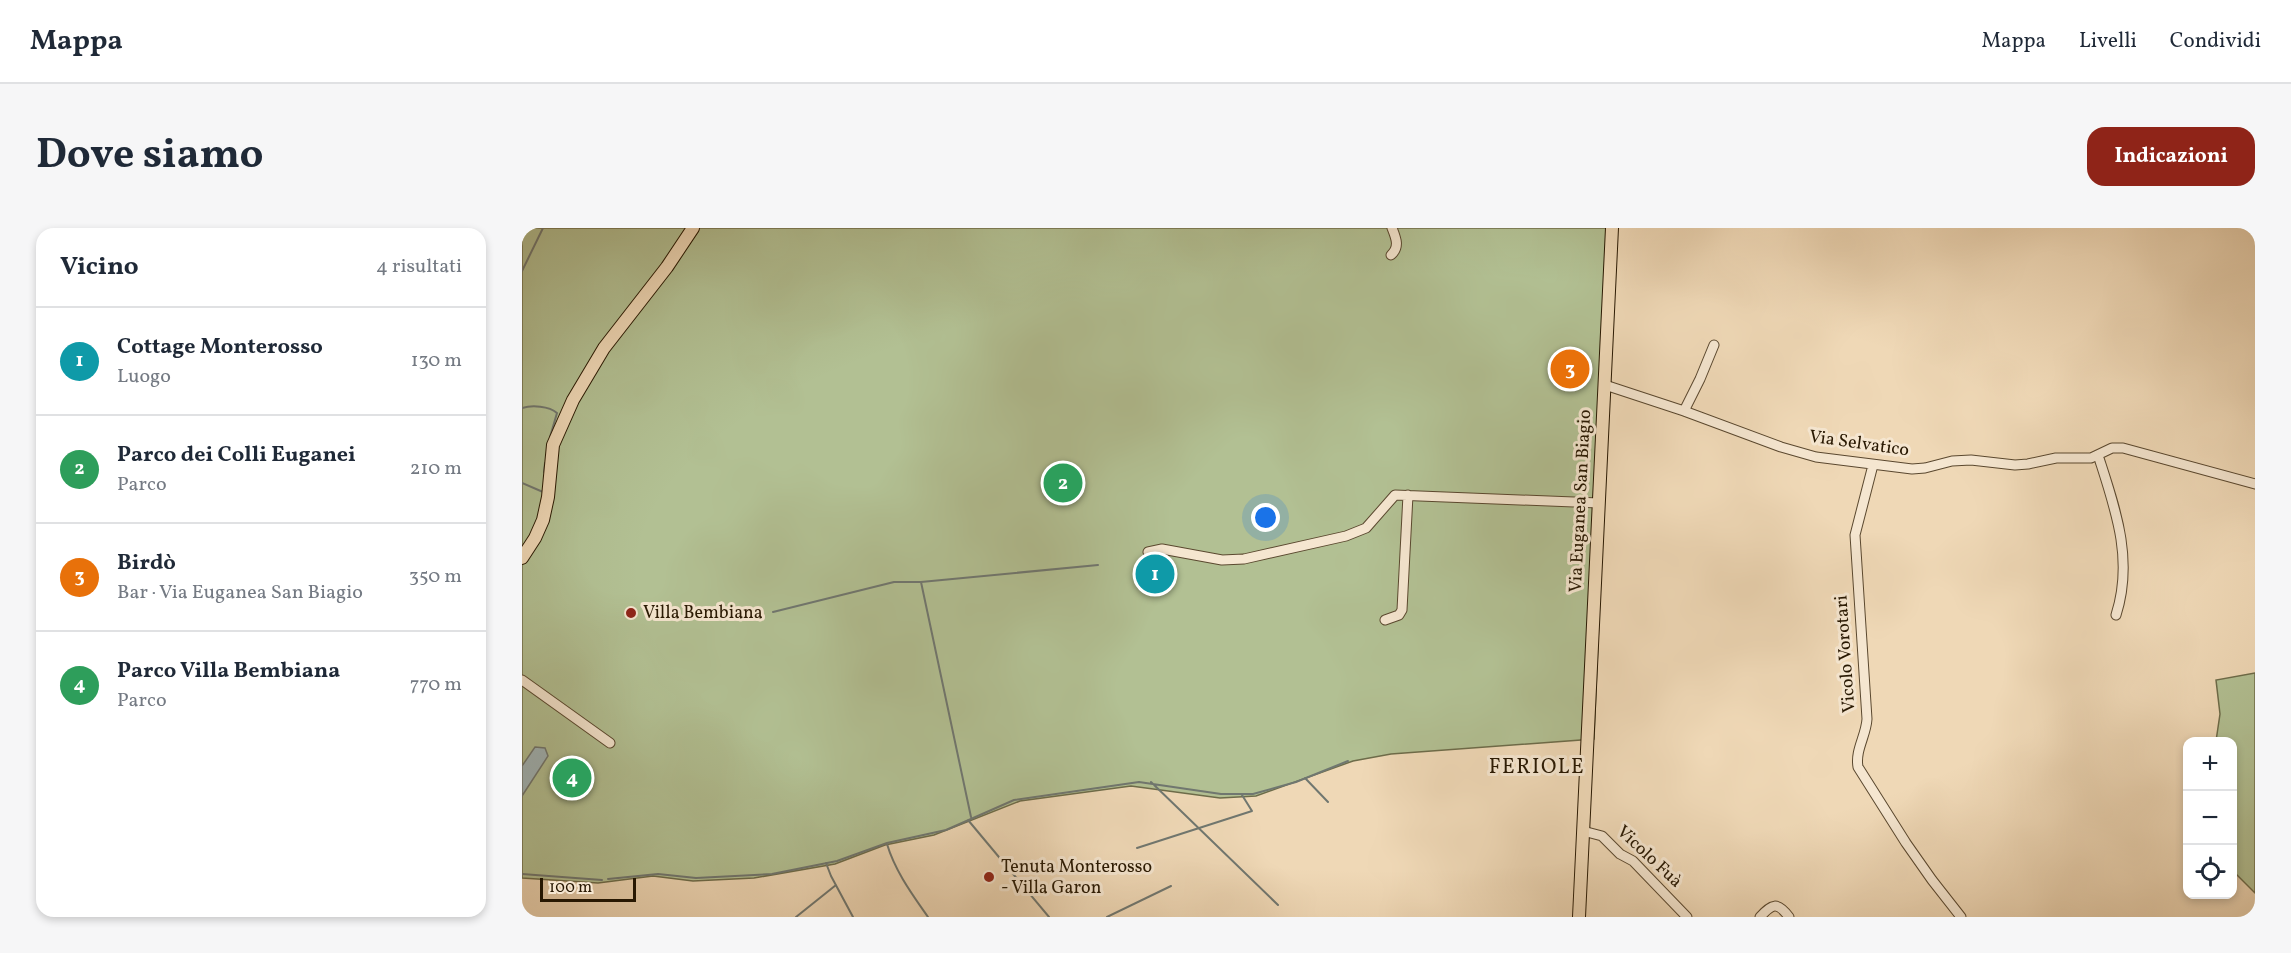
<!DOCTYPE html>
<html lang="it">
<head>
<meta charset="utf-8">
<style>
  body { margin:0; font-family:Vollkorn,serif; background:#f6f6f7; color:#1f2937 }
  .controls { position:absolute; right:18px; bottom:18px; display:grid; overflow:hidden; border-radius:12px; box-shadow:0 3px 9px #0003 }
  .controls button { width:54px; height:54px; display:grid; place-items:center; padding:0; border:0; border-bottom:2px solid #e0e1e3; background:#fff; color:#1f2937; font:30px sans-serif }
  .scale { position:absolute; left:18px; bottom:15px; width:96px; box-sizing:border-box; padding-left:6px; border:3px solid #281802; border-top:0; font-size:16px; line-height:21px; white-space:nowrap; color:#281802; -webkit-text-stroke:4px #f5e6d0; paint-order:stroke }
  .you { position:absolute; left:744px; top:290px; width:21px; height:21px; margin:-15px; border:4px solid #fff; border-radius:50%; background:#1a73e8; box-shadow:0 0 0 9px #1a73e833 }
  .badge { display:grid; place-items:center; width:39px; height:39px; border-radius:50%; background:#8f2418; color:#fff; font-size:20px; font-weight:700 }
  .pin { position:absolute; translate:-50% -50%; border:3px solid #fff; box-shadow:0 2px 6px #0006 }
  .list { margin:0; padding:0; list-style:none }
  h2 { display:flex; justify-content:space-between; align-items:center; height:78px; margin:0; padding:0 24px; font-size:26px }
  h2 small { font-size:20px; font-weight:400; color:#747a83 }
  .list li { display:grid; grid-template-columns:39px 1fr auto; gap:18px; align-items:center; box-sizing:border-box; height:108px; padding:0 24px; border-top:2px solid #e0e1e3 }
  .list b { display:block; font-size:22px; white-space:nowrap }
  .list p { margin:0; font-size:20px; white-space:nowrap; color:#747a83 }
  .list em { font-size:20px; font-style:normal; color:#747a83 }
  .icon { flex:none; width:33px; height:33px; fill:none; stroke:currentColor; stroke-width:2; stroke-linecap:round; stroke-linejoin:round }
  .map { position:relative; flex:none; width:1733px; height:689px; overflow:hidden; border-radius:18px }
  header { display:flex; align-items:center; gap:36px; box-sizing:border-box; height:84px; padding:0 30px; background:#fff; border-bottom:2px solid #e0e1e3 }
  header strong { font-size:28px }
  nav { display:flex; gap:33px; margin-inline-start:auto; font-size:21px }
  .intro { display:flex; align-items:center; justify-content:space-between; box-sizing:border-box; height:144px; padding:0 36px }
  h1 { margin:0; font-size:42px }
  .button { padding:15px 27px; border-radius:18px; background:#8f2418; color:#fff; font-size:21px; font-weight:700 }
  main { display:flex; gap:36px; padding:0 36px }
  aside { flex:1; background:#fff; border-radius:18px; box-shadow:0 3px 9px #0003 }
  .map>svg:first-child { display:block }
  .green { fill:#b2c093; stroke:#6d6c4a; stroke-width:1.5 }
  .water { fill:#a0b6ba; stroke:#707770; stroke-width:1.5 }
  .lines { fill:none; stroke-linecap:round; stroke-linejoin:round }
  .stream { stroke:#707770; stroke-width:2 }
  .minor-casing { stroke:#5a482f; stroke-width:11 }
  .major-casing { stroke:#281802; stroke-width:14 }
  .minor { stroke:#f5e6d0; stroke-width:9 }
  .major { stroke:#efd8b6; stroke-width:12 }
  .poi-dot { fill:#8f2418; stroke:#f5e6d0; stroke-width:2 }
  .labels { text-anchor:middle; dominant-baseline:central; stroke-width:6; stroke-linejoin:round; paint-order:stroke }
  .street-label { font-size:18px; fill:#281802; stroke:#f5e6d0 }
  .poi-label { font-size:18px; fill:#281802; stroke:#f5e6d0; text-anchor:start }
  .quarter-label { font-size:21px; letter-spacing:1.5px; fill:#281802; stroke:#f5e6d0 }
</style>
</head>
<body>
<header>
<strong>Mappa</strong>
<nav><a>Mappa</a><a>Livelli</a><a>Condividi</a></nav>
</header>
<div class="intro"><h1>Dove siamo</h1><a class="button">Indicazioni</a></div>
<main>
<aside>
<h2>Vicino<small>4 risultati</small></h2>
<ul class="list">
<li><span class="badge" style="background:#0f9aa8">1</span><div><b>Cottage Monterosso</b><p>Luogo</p></div><em>130 m</em></li>
<li><span class="badge" style="background:#2e9e5b">2</span><div><b>Parco dei Colli Euganei</b><p>Parco</p></div><em>210 m</em></li>
<li><span class="badge" style="background:#e8710a">3</span><div><b>Birdò</b><p>Bar · Via Euganea San Biagio</p></div><em>350 m</em></li>
<li><span class="badge" style="background:#2e9e5b">4</span><div><b>Parco Villa Bembiana</b><p>Parco</p></div><em>770 m</em></li>
</ul>
</aside>
<div class="map">
<svg width="1733" height="689" viewBox="0 0 1733 689">
  <rect width="100%" height="100%" fill="#efd8b6"/>
  <filter id="stains"><feTurbulence type="fractalNoise" baseFrequency=".00333" numOctaves="4"/><feColorMatrix values="0 0 0 0 .2 0 0 0 0 .09 0 0 0 0 .02 0 0 0 .5 -.17"/></filter>
  <radialGradient id="worn" r=".72"><stop offset=".6" stop-color="#630" stop-opacity="0"/><stop offset="1" stop-color="#630" stop-opacity=".3"/></radialGradient>
  <!-- green -->
  <path class="green" d="M0,0H1093L1072,511L869,526L831,533L734,568L698,570L609,558L498,573L412,607L363,617L313,636L232,650L171,653L131,648L76,655L0,650Z
    M1733,445V665L1711,643L1710,514L1694,513L1698,486L1694,452Z"/>
  <!-- water -->
  <path class="water" d="M13,519L23,520L26,528L0,568V538Z"/>
  <g class="lines">
    <!-- stream -->
    <path class="stream" d="M0,43L21,0
      M0,180C10,177 27,178 35,185L28,209
      M22,244L23,235
      M0,255L21,264
      M399,354L449,589
      M251,384L372,354H399L576,337
      M783,550L806,574
      M629,554L756,677
      M446,592L527,689
      M365,616C373,643 390,666 406,689
      M615,620L730,583L720,567
      M304,635L309,648L331,689
      M0,646L80,652
      M86,651L136,646L174,650L250,646L315,633L365,615L424,602L492,572L617,554L699,566H731L774,554L826,533
      M274,689L314,657
      M585,689L649,658"/>
    <defs>
      <path id="minor" d="M869,27C878,19 874,10 870,0
        M1083,157L1162,183L1259,219L1294,229L1390,241L1403,240L1430,233L1449,232L1493,237L1506,236L1534,230H1569L1590,220H1601L1733,256
        M1162,183L1178,151L1192,117
        M1576,227C1593,280 1612,331 1594,387
        M1351,237L1333,307L1345,491C1344,508 1333,522 1336,539L1384,615L1410,652L1439,689
        M626,324L640,321L700,332L722,331L824,308L844,300L873,267L1077,275
        M863,392L877,387L880,382L886,267
        M0,452L88,515
        M1061,603L1080,608L1098,626L1111,633L1165,689
        M1238,689C1250,676 1255,673 1267,689"/>
      <path id="major" d="M0,330L13,310L21,292L26,269L31,217L51,172L82,120L145,39L171,0
        M1057,689L1090,0"/>
    </defs>
    <!-- minor casing -->
    <use href="#minor" class="minor-casing"/>
    <!-- major casing -->
    <use href="#major" class="major-casing"/>
    <!-- minor -->
    <use href="#minor" class="minor"/>
    <!-- major -->
    <use href="#major" class="major"/>
  </g>
  <!-- markers -->
  <g class="poi-dot">
    <circle cx="109" cy="385" r="6"/>
    <circle cx="467" cy="649" r="6"/>
  </g>
  <g class="labels">
    <!-- street labels -->
    <g class="street-label">
      <text transform="translate(1337 216) rotate(8)">Via Selvatico</text>
      <text transform="translate(1059 273) rotate(-87)">Via Euganea San Biagio</text>
      <text transform="translate(1324 426) rotate(-94)">Vicolo Vorotari</text>
      <text transform="translate(1127 629) rotate(43)">Vicolo Fuà</text>
    </g>
    <!-- poi labels -->
    <g class="poi-label">
      <text x="121" y="385">Villa Bembiana</text>
      <text x="479" y="639">Tenuta Monterosso<tspan x="479" dy="21">- Villa Garon</tspan></text>
    </g>
    <!-- quarter labels -->
    <g class="quarter-label">
      <text x="1015" y="539">FERIOLE</text>
    </g>
  </g>
  <rect width="100%" height="100%" filter="url(#stains)"/>
  <rect width="100%" height="100%" fill="url(#worn)"/>
</svg>
<div class="controls">
<button>+</button>
<button>−</button>
<button><svg class="icon" aria-label="locate" viewBox="0 0 24 24"><circle cx="12" cy="12" r="6"/><path d="M12 2v4M12 18v4M2 12h4M18 12h4"/></svg></button>
</div>
<div class="scale">100 m</div>
<div class="you"></div>
<div class="pin badge" style="left:633px;top:346px;background:#0f9aa8">1</div>
<div class="pin badge" style="left:541px;top:255px;background:#2e9e5b">2</div>
<div class="pin badge" style="left:1048px;top:141px;background:#e8710a">3</div>
<div class="pin badge" style="left:50px;top:550px;background:#2e9e5b">4</div>
</div>
</main>
</body>
</html>
